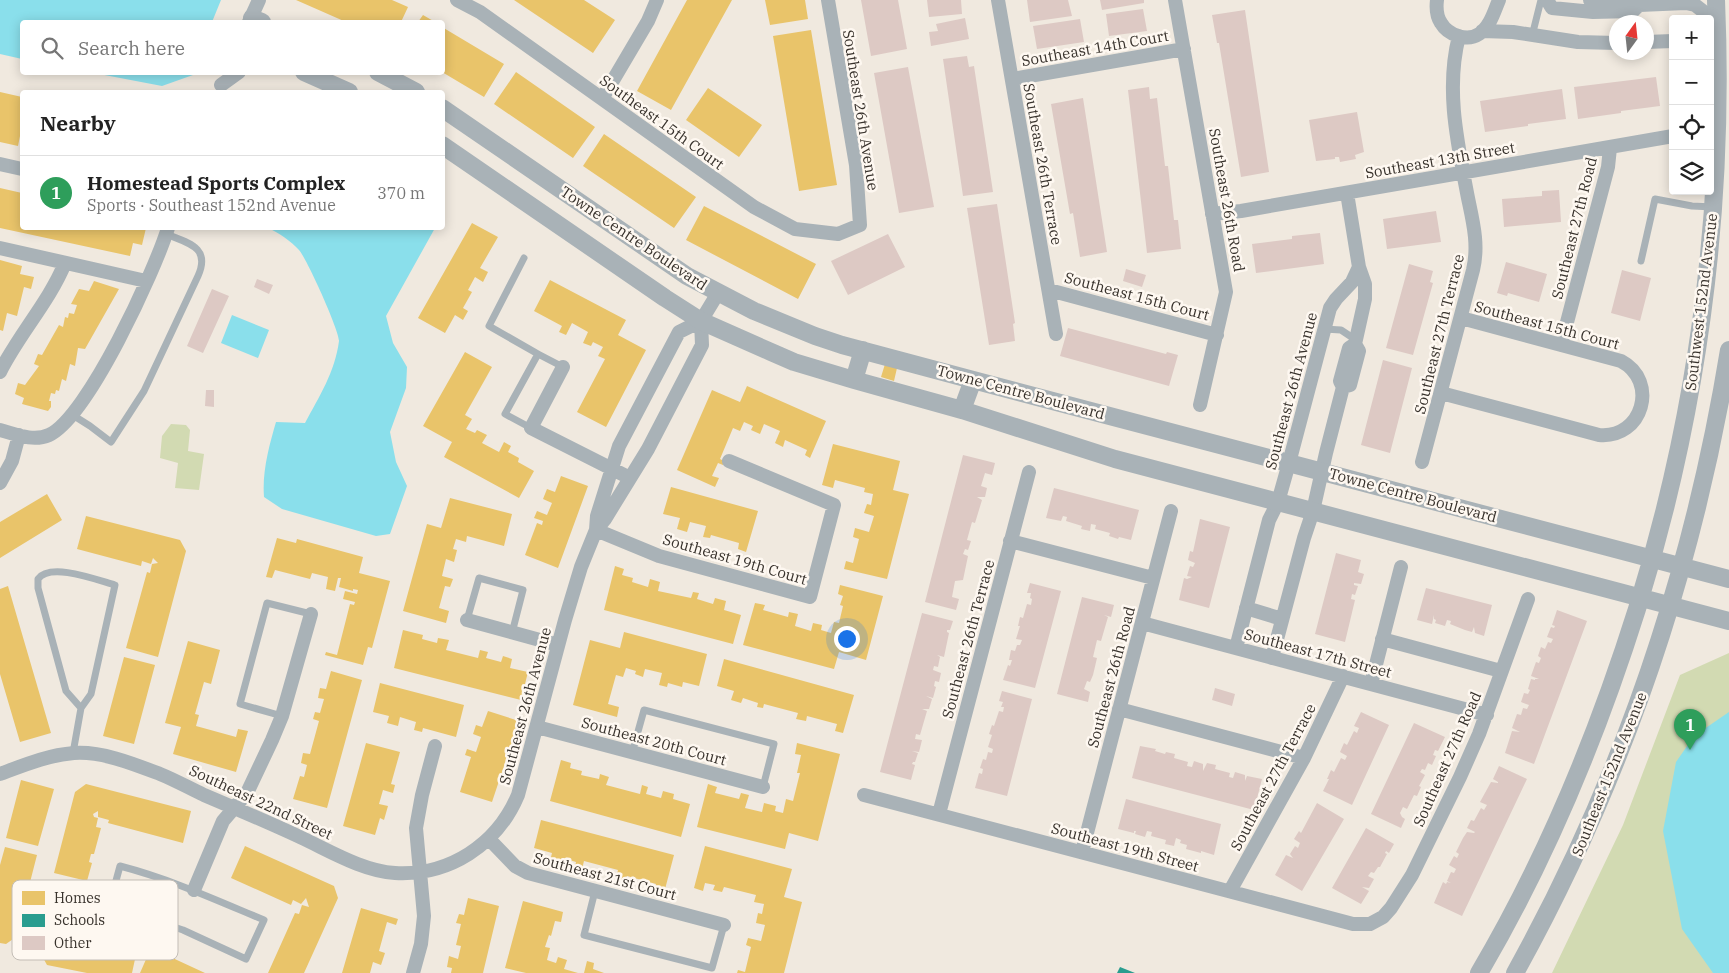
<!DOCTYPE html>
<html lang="en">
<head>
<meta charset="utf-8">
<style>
  body { margin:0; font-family:"IBM Plex Serif",serif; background:#f6f6f6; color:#222 }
  .controls { position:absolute; right:15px; top:15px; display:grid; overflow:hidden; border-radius:5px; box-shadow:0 2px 12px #0003 }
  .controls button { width:45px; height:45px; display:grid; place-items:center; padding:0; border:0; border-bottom:1px solid #e0e0e0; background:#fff; color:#222; font:25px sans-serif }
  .compass { position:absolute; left:1609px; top:15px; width:45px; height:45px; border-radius:50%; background:#fff; box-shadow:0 2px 12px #0003; rotate:15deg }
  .you { position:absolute; left:846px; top:638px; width:18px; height:18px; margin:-12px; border:4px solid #fff; border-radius:50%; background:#1a73e8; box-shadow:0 0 0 8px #1a73e833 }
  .badge { display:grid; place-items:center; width:32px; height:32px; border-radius:50%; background:#d93025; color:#fff; font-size:16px; font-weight:700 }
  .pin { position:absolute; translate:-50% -41px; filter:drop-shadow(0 1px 2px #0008) }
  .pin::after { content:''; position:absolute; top:26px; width:18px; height:15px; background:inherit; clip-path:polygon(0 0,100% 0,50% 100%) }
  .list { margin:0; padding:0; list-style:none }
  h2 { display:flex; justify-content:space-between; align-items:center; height:65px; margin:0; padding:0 20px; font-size:21px }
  h2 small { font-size:16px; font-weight:400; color:#767676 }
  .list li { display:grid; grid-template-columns:32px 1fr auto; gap:15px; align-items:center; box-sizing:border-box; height:75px; padding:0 20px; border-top:1px solid #e0e0e0 }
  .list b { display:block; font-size:19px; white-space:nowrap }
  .list p { margin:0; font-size:16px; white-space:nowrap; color:#767676 }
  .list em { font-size:16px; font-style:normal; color:#767676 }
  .icon { flex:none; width:28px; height:28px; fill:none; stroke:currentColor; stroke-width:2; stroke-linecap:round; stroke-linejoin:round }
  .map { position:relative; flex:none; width:1729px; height:973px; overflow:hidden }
  .search { position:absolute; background:#fff; box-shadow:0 2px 12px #0003; left:20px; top:20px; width:425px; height:55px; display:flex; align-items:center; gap:12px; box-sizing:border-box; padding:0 18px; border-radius:5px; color:#767676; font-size:19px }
  .panel { position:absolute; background:#fff; box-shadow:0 2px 12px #0003; left:20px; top:90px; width:425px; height:140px; border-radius:5px }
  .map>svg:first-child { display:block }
  .green { fill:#d2dab2 }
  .water { fill:#8adfeb }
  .homes { fill:#e9c46a }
  .schools { fill:#2a9d8f }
  .building { fill:#ddc9c4 }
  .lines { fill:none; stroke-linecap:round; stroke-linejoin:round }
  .service { stroke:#a9b2b7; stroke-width:7 }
  .minor { stroke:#a9b2b7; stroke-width:14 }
  .tertiary { stroke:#a9b2b7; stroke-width:18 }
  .labels { text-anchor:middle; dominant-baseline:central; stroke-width:5; stroke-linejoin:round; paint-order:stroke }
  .street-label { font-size:15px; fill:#38322c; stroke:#fef8f1 }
  .key { fill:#fef8f1; stroke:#c3bdb6; stroke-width:1 }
  .key-label { font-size:14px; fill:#38322c }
</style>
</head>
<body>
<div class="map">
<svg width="1729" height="973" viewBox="0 0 1729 973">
  <rect width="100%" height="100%" fill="#f0e9df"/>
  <!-- green -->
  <path class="green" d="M171,424L186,425L190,430L188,451L204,454L199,490L175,488L178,463L160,458L162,436Z
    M1729,653V973H1552L1623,825L1680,675Z"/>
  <!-- water -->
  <path class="water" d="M0,0H221L212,22H22V59L0,54Z
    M94,73H194L193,75L162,86Z
    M268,228H435L386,316L393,343L407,367L406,388L390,432L396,462L407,486L390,534L376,536L282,509L264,497C262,472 269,446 276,422L305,423C319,397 335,372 339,341C340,332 307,259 299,250C291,241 279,233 268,228Z
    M232,315L269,330L258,358L221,343Z
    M1729,712V973H1713L1682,929L1663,831L1676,762L1694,736Z"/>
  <!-- homes -->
  <path class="homes" d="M296,0H392L408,7L401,22H346Z
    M514,0H584L615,20L593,53Z
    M687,0H732L671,110L637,91Z
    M765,0H805L808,19L770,25Z
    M423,15L435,22H418Z
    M442,27L504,64L484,97L442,72Z
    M811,30L837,185L799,191L773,36Z
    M516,72L595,127L573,158L494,104Z
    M708,88L762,125L739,157L686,120Z
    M0,92L22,97V126L18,146L0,142Z
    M604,134L696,197L674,228L583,166Z
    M0,188L22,193V228H146L142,245L133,243L130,256L0,228Z
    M704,206L816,264L798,299L686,240Z
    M472,223L498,237L480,268L488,272L483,282L475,277L468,290L472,292L463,308L468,311L463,320L455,315L445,333L418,318Z
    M0,260L22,266L20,274L34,277L31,289L24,287L17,316L7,313L3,331L0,330Z
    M550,280L626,320L618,335L646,350L606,427L577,412L605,359L598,356L603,347L593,342L591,346L583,343L588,332L572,323L566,335L559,332L562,326L534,311Z
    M94,281L119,289L85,349L78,348L75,366L70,364L66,381L62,379L59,391L56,390L55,394L51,393L49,401H51V407L48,411L22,404L24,398L15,394L18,383L25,385L39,366L34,364L38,354L42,355L59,325L63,327L65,317L68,318L69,313L74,314L77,305L71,304L79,289L89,291Z
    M465,352L492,367L465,415L472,419L466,429L475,433L477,430L487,435L482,443L499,452L504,442L511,446L508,452L519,458L518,462L534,471L519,498L444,457L452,442L423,426Z
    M885,364L897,368L894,381L881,377Z
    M747,386L826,421L810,458L805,455L807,450L785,440L783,447L775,443L780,431L764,424L760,434L751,430L753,426L744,422L740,431L733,428L720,459L724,461L723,465L718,463L712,476L719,478L715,487L677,470L712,390L740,402Z
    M833,444L900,461L893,490L909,494L887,579L844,569L846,561L853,563L859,539L853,537L855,528L869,532L874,516L864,513L867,504L871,505L873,494L864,492L865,488L835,480L833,488L822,485Z
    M561,476L588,486L558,568L525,555L537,523L542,525L543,521L534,518L537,511L547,515L552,503L543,499L547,489L555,492Z
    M671,487L758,511L746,552L738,549L739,543L711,535L710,538L703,537L706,526L690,522L687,532L677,529L680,518L663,514Z
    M47,494L62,520L0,558V522Z
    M450,498L512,514L504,546L467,536L466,542L456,539L453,549L457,550L454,562L446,559L442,576L453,579L450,587L445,586L439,608L449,611L446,623L403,611L427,524L441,528Z
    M86,516L180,540L186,551L158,657L126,648L147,572L150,573L152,564L158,563L153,558L151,564L142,561L141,566L77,549Z
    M277,538L296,543L297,539L363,557L359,573L390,581L372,648L368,647L363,665L325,655L326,652L337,655L350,604L354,605L355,602L343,599L345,591L357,594L358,590L353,589V591L339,587L341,578H338L335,591L326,589L328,577L312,573L310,579L275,570L272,578L266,577Z
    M615,566L624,569L622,575L633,578L632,582L648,587L650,579L660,582L658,591L691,598L693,592L699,593L697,599L713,604L715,598L726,601L724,610L741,615L733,644L604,610Z
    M840,585L883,596L866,660L839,652L834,669L743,645L755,603L765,605L763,610L788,617L789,612L798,614L795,626L811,631L813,623L822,625L821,630L831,633L834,622L839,623L843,606L840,605L843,596L838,594Z
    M8,586L51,733L20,742L0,674V589Z
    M403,630L423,635L422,639L437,643L438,638L449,640L446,650L478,658L480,650L488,652L486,658L501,662L503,656L512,659L510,668L528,672L521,700L394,668Z
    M624,632L707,654L699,686L683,682L682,687L668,683L667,687L659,685L662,673L645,669L643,677L635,674L636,671L626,668L623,677L616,675L608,704L619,707L617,717L573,705L590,640L620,648Z
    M188,641L220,650L211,684L204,682L195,714L199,715L196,726L236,737L238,729L248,731L236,772L173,754L181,727L165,723Z
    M124,657L155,665L134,744L103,736Z
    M724,659L854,695L843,733L835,731L837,724L807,716L806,721L796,719L798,713L764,704L763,708L757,707L758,703L743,698L741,703L731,700L734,691L717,686Z
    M331,671L362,680L327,808L293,799L300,776L304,777L307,765L301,763L303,753L310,754L319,721L313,719L315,712L320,713L324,699L318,698L320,688L326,689Z
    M380,683L464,705L456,737L423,728L422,732L414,730L416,722L400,717L398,726L387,723L389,716L373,712Z
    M488,711L519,721L492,802L460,792L471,757L465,755L467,749L476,752L481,737L473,734L476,725L482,727Z
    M366,743L400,752L391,784L395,785L393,793L383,790L379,804L388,806L384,820L380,818L375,835L343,826Z
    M797,743L840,754L818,841L789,833L785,849L697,827L708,784L717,787L715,793L739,799L741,793L749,795L745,808L762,812L764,803L776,806L775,811L783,813L786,799L793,801L800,773H797L801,755L795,754Z
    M561,760L571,763L570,768L582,771L581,775L599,779L600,774L609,777L606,785L640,794L642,785L648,787L646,794L661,798L663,791L674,794L673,799L690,804L681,837L550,801Z
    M21,780L54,789L38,846L6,838Z
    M86,784L191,811L183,843L108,823L109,820L98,817V811L93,814L94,817L98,818L96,827L101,828L94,854H91L89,862L92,863L87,881L54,873L75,792Z
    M541,820L674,855L664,893L655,891L656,884L627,876L625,881L616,878L618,870L584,861L582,869L575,867L576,862L563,858L561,864L550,861L552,853L534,848Z
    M245,846L334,886L338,898L304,973H268L295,913L299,914L302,905L309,907L306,898L301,904L293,900L291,905L231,878Z
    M705,846L792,869L784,897L802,902L784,973H737L738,970L745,972L751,947L746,945L748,938L761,941L765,925L756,923L758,913L762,914L764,904L754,902L756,895L724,887L722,892L713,890L715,885L705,883L703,891L694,888Z
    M5,847L37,855L16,937L6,944L0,943V865Z
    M57,883L89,890L79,931L76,930L74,939H66L71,947L73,940L83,943L84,938L110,944V946L119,949V946L137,950L132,973H87L47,965L41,954Z
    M468,898L499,906L483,973H451L452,968L447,967L449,956L458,959L461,946L456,945L461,924L456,923L459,914L464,915Z
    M523,901L563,912L561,922L555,921L551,936L549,935L545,947L550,948L547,960L556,963L558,957L567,960L564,969L578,973H526L505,968Z
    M361,908L398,919L396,925L387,922L379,951L385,953L381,965L373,962L370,973H342Z
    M151,948L205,973H140Z
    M587,961L594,963L593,969L604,973H584Z"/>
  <!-- schools -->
  <path class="schools" d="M1120,967L1135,973H1117Z"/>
  <!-- building -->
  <path class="building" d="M861,0H898L907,49L871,56Z
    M927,0H961L962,14L929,17Z
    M1027,0H1068L1072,16L1030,22Z
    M1100,0H1144V3L1102,10Z
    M1143,9L1147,31L1109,36L1106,14Z
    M1245,10L1269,172L1241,177L1219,43H1217L1212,15Z
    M965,18L969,39L931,46L929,32L938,31L936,24Z
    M1080,19L1084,42L1037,49L1033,26Z
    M967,56L969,67L974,66L993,192L963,196L943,59Z
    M908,67L934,207L899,213L874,73Z
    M1656,77L1660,106L1621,111V113L1578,119L1574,87Z
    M1149,87L1150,99L1157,98L1165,166H1168L1174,220H1178L1181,249L1147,253L1128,90Z
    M1562,89L1566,119L1528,124V126L1485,132L1480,101Z
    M1083,98L1107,252L1080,257L1073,213L1070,214L1051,104Z
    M1357,112L1364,152L1355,155L1356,159L1340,162L1339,157H1335V159L1316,161L1309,120Z
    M1559,190L1561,222L1504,227L1502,199L1542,196V191Z
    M997,204L1015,323L1013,324L1015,341L989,345L967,208Z
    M1436,211L1441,242L1387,249L1383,219Z
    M1320,233L1324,264L1256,273L1252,244L1292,239V236Z
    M888,234L905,267L848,295L831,261Z
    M1506,262L1547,274L1539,302L1508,293L1507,296L1497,293Z
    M1409,264L1433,271L1430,282L1433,283L1413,355L1386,348Z
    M1126,269L1146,275L1142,287L1123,281Z
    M1622,270L1651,278L1640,321L1611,313Z
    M257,279L273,285L269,294L254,287Z
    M212,289L229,296L203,353L187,346Z
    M1068,328L1166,354L1167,352L1178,355L1169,386L1060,356Z
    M1383,360L1412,368L1390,453L1361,445Z
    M206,390H214V407L205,406Z
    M963,455L995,463L992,475L985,473L981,486L987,488L985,497H977L982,500L975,523L972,522L967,540L971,541L968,550L965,549L963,554L968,556L963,580L955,581L952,597L959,599L956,610L925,602Z
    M1054,488L1139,510L1131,540L1119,537L1118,539L1109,536L1110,533L1095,529L1096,525L1091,524L1090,531L1081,529L1082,526L1066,521L1067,517L1063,516L1061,521L1046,518Z
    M1200,519L1230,527L1209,608L1179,600L1184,578L1187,579L1192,577L1187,576L1190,566L1193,567L1195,563L1188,560L1190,551L1193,552Z
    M1336,553L1361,560L1358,572L1364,574L1361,584L1354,583V585L1358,586L1355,595L1352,594L1351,599L1355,600L1345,642L1315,634Z
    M1030,583L1061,591L1035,688L1003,680L1008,665L1010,666L1012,660H1009L1011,650L1015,651L1017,645H1020L1022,640L1016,639L1020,626H1018L1020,617L1023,618L1027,604L1031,605L1032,599L1030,598L1031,593H1027Z
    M1426,588L1492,605L1484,636L1475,633L1474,627L1472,632L1465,630L1450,624L1451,621L1447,620L1445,626L1435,623L1436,620L1434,619V615L1432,624L1417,620Z
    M1082,597L1114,605L1111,617L1104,615L1108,617L1101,641L1097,640L1093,657L1097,658L1093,675L1090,682L1087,681L1084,689L1090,692L1088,702L1057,694Z
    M1557,610L1587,621L1534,764L1505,753L1512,731L1520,732L1512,728L1517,714L1521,715L1523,708L1527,709L1529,705L1521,702L1524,693L1528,694L1530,690L1528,689L1531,679L1535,680V679H1539L1531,676L1536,662L1539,663L1541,658L1538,656L1541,647L1545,649L1548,642L1551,643L1553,639L1547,637L1551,627L1554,628L1555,626L1552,625Z
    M922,613L953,621L950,630H947V632L949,633L944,657L937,655L940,657L938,667L934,666L933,670L941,673L939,682L935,681L934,686L936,687L933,698L926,696L932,699L929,709H922L927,711L920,735L916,734L915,739L922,740L919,752L912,751L918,753L915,762H913L912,764L915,765L911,780L880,772Z
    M1215,688L1235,694L1232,706L1212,700Z
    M1002,691L1032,699L1007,796L975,788L979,773L982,774L983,769L980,768L983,759L986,760L988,752L992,753L993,749L988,747L992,735L989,734L992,725L994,726L999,711L1003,712L1004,707H1001L1003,702L999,701Z
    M1361,712L1389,725L1352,805L1323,791L1329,779H1327L1331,770L1334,772L1341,758L1345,760L1347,756L1340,752L1344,743L1347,745L1354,731L1357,733L1359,728L1354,726Z
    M1414,723L1445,737L1438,751L1435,750L1433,755L1436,756L1432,765L1428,763L1425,770L1422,769L1420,772L1425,775L1419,786L1421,787L1417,796L1414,795L1407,809L1403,807L1400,813L1402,817L1405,819L1401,828L1371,814Z
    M1140,746L1156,749L1155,751L1165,754L1166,752L1175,754L1174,758L1188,762L1187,766L1192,767L1194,761L1203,764V771L1207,763L1216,765L1215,769L1230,773L1229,777L1233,778L1235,772L1245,775V781L1247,776L1262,779L1254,810L1132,778Z
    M1499,766L1527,779L1462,916L1434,903L1443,882L1446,884L1447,882L1451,883L1447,881L1451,872L1454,873L1456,869L1449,865L1454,856L1457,858L1459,854L1456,852L1463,838L1467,832L1474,833L1475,832L1467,828L1471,820L1474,821L1481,808L1484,810L1487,805L1480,802L1491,782L1498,783V782L1493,779Z
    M1126,799L1221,824L1214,855L1201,851V853L1186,849L1187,845L1180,843L1181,840L1176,838L1174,846L1165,844L1166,840L1151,836L1152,832L1147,831L1145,837L1135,834L1136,831H1134V833L1118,829Z
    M1317,803L1344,819L1302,891L1275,875L1286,855L1293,858L1290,854L1295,846L1298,848L1300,843L1294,839L1299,831L1301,833Z
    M1366,828L1394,844L1389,853L1386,851L1385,853L1387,854L1380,867H1378L1374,873L1371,872L1368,876L1374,879L1369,888L1362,887L1369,891L1361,904L1332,888Z"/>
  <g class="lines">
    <!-- service -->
    <path class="service" d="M1532,36L1541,0
      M524,258L489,326L538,354L505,414L531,428
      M1641,261L1655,199L1692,206L1713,207
      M1324,329L1341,330L1356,340
      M538,354L563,367
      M71,414L90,426L111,442L144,391L198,276C211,247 188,243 166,234
      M467,620L479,578L523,590L512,633
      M282,716L240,704L267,603L311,614
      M73,753L81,708L91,694L115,585C97,580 50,562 38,579V588L66,691L81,708
      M632,753L644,710L774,744L763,787
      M120,866C170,879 216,900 264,920L246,959L183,930L153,920L108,910Z
      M595,891L584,935L712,968L724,925"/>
    <!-- minor -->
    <path class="minor" d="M457,0L480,12L754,207L795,229L838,234L860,225L856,165L828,0
      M998,0L1056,334
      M1175,0L1226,292L1200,405
      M1437,0C1436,8 1437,17 1441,23C1448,35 1467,42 1479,34C1490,27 1494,12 1499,0
      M1547,0L1552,8L1593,12L1633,11L1639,5
      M1590,0H1626L1639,5L1686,3L1695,5L1717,22
      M249,22L259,0
      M1482,31L1513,32L1578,42L1616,43
      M1646,42L1673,41
      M1012,79L1184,49
      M221,85L239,72
      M602,99L648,21L657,0
      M0,164L22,169
      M1212,214L1241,211L1673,136
      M0,248L146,281
      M1049,290L1217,335
      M1561,345L1608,167L1610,148
      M563,367L531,428L630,478
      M0,372C19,334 49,302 65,263
      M1343,387L1350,385L1359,351L1355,344
      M1441,393L1599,435C1643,439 1659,381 1621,361L1461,318
      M0,430C15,434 33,442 49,435C88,417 155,270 168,228
      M1422,462L1473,270C1479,245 1473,222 1468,198C1458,145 1445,90 1459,36
      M0,483L12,461L19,435
      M596,530L659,556L810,597L834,505L729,461
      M596,530L605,519L648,449L702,345L701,321L718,293
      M1010,541L1153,578
      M1246,608L1282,619
      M467,620L558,645
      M1142,623L1487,715
      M1382,639L1501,671
      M1236,648L1269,520L1278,502L1289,463L1330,308L1336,299L1352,282L1359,267
      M1272,658L1304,538L1313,511L1326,453L1343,387L1340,381L1349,348L1355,344L1365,299V284L1359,267L1347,193
      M1371,684L1401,567
      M1119,709L1304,758
      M537,727L763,787
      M0,774C24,765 48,755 74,753C102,751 134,764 160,774C175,780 189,788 204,795C237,809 270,823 302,838C330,851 363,871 395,873C449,876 497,845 518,795L565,620L581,567L596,530L597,516L619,446L679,332L701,321
      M864,795L1353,924H1370L1383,917L1391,908L1412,875L1460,777L1479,734L1528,599
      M939,814L1029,472
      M489,839L515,866L528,873L724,925
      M1082,852L1171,511
      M194,890L223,821L247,793L272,740L282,716L311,614
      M1230,891L1304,758L1343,676
      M413,973L421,944L424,916L416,828L422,795L435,746"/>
    <!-- tertiary -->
    <path class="tertiary" d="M252,18L262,22
      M304,72L349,92
      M378,72L416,92
      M442,108L687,276L754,311L815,336L842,345L973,380L1729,579
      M442,145L665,298L701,321L771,352L794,362L854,380L962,410L1115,459L1729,621
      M854,380L863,350
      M962,410L973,380
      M1479,973C1547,858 1597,736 1637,609C1698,412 1725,206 1716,0
      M1515,973C1624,777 1693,571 1729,350"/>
  </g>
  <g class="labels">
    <!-- street labels -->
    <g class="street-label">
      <text transform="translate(1095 48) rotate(-10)">Southeast 14th Court</text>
      <text transform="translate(861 110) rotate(81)">Southeast 26th Avenue</text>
      <text transform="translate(662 122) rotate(36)">Southeast 15th Court</text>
      <text transform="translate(1440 160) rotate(-10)">Southeast 13th Street</text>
      <text transform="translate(1043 164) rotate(80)">Southeast 26th Terrace</text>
      <text transform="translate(1227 200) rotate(80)">Southeast 26th Road</text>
      <text transform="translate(1574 228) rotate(-76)">Southeast 27th Road</text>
      <text transform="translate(634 238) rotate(34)">Towne Centre Boulevard</text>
      <text transform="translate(1137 296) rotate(15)">Southeast 15th Court</text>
      <text transform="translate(1701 302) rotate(-83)">Southwest 152nd Avenue</text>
      <text transform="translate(1547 325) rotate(15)">Southeast 15th Court</text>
      <text transform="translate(1439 334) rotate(-76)">Southeast 27th Terrace</text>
      <text transform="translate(1291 391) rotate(-75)">Southeast 26th Avenue</text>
      <text transform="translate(1021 392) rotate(15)">Towne Centre Boulevard</text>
      <text transform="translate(1413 495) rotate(15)">Towne Centre Boulevard</text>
      <text transform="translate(735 559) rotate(16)">Southeast 19th Court</text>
      <text transform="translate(968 639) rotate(-75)">Southeast 26th Terrace</text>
      <text transform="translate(1318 653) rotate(15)">Southeast 17th Street</text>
      <text transform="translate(1111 677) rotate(-75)">Southeast 26th Road</text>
      <text transform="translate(525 706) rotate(-75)">Southeast 26th Avenue</text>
      <text transform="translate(654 741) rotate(15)">Southeast 20th Court</text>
      <text transform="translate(1447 759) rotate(-66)">Southeast 27th Road</text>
      <text transform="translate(1609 774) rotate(-68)">Southeast 152nd Avenue</text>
      <text transform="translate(1273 777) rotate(-62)">Southeast 27th Terrace</text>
      <text transform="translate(261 802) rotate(25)">Southeast 22nd Street</text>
      <text transform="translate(1125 847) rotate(15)">Southeast 19th Street</text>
      <text transform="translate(605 876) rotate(15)">Southeast 21st Court</text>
    </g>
  </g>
  <!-- legend -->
  <rect x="12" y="880" width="166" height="80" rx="8" class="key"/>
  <rect x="22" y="891" width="23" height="14" fill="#e9c46a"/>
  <rect x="22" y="914" width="23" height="13" fill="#2a9d8f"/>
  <rect x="22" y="936" width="23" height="14" fill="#ddc9c4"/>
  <g class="key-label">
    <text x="54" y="903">Homes</text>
    <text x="54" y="925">Schools</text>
    <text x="54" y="948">Other</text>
  </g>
</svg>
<div class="controls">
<button>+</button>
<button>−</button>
<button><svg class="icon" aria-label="locate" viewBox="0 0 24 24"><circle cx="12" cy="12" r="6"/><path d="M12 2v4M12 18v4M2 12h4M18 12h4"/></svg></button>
<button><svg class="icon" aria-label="layers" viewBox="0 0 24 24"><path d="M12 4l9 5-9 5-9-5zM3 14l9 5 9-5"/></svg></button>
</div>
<svg class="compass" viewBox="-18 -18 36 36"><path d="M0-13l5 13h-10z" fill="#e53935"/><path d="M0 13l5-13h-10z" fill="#767676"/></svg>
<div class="you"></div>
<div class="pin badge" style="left:1690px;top:750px;background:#2e9e5b">1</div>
<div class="search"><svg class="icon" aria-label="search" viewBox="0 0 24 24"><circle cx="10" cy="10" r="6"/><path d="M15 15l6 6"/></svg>Search here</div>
<section class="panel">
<h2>Nearby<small></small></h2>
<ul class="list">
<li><span class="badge" style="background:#2e9e5b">1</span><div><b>Homestead Sports Complex</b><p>Sports · Southeast 152nd Avenue</p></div><em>370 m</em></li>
</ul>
</section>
</div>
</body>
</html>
